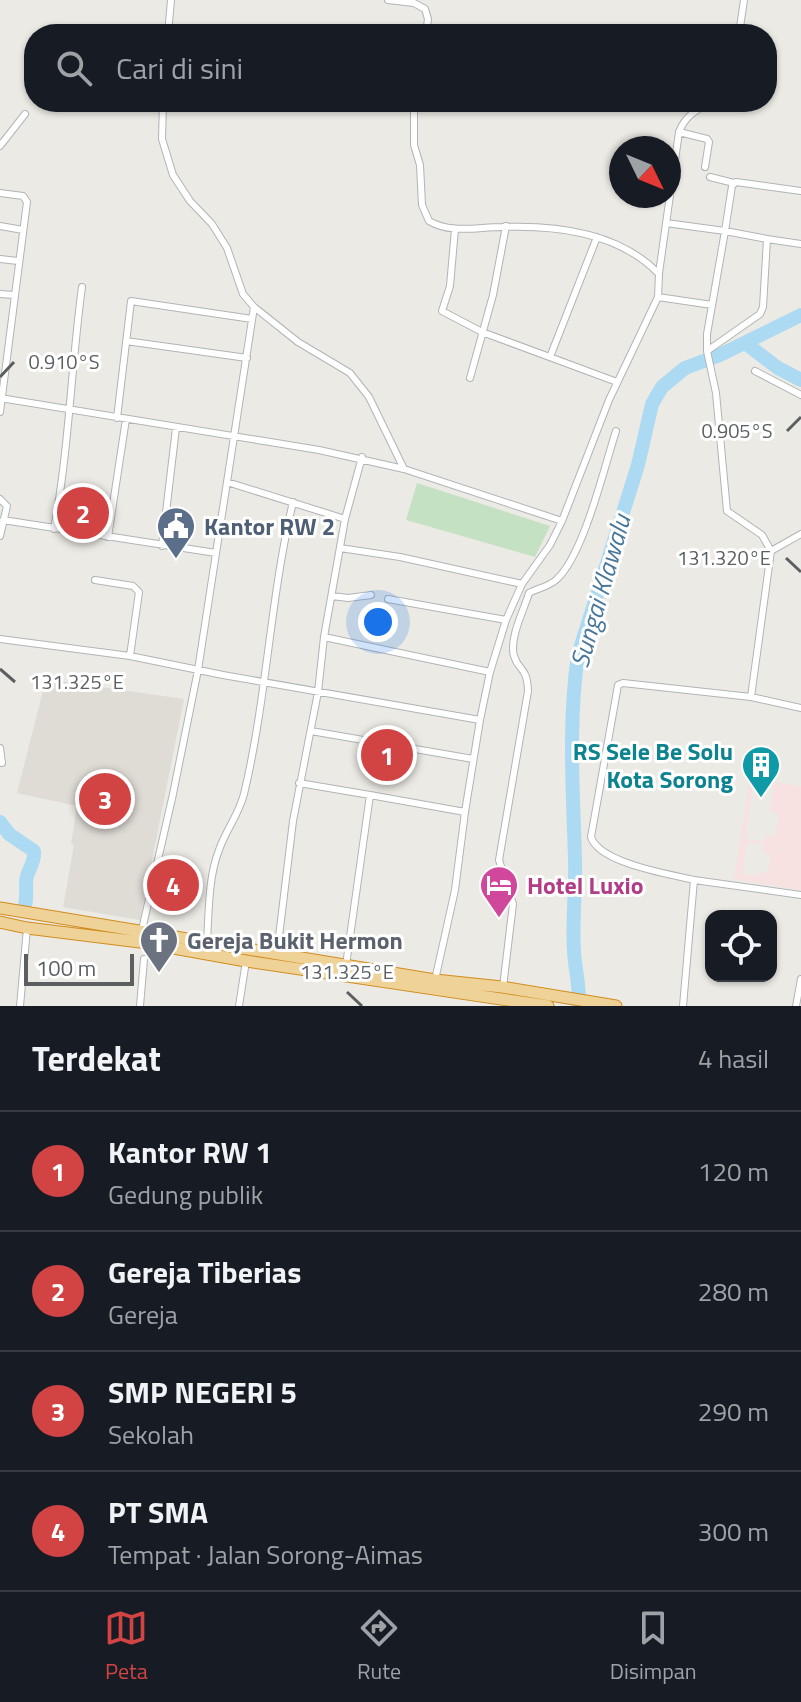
<!DOCTYPE html>
<html lang="id">
<head>
<meta charset="utf-8">
<style>
  body { margin:0; font-family:"Titillium Web",sans-serif; background:#20242c; color:#f1f3f6 }
  .controls { position:absolute; right:24px; bottom:24px; display:grid; overflow:hidden; border-radius:16px; box-shadow:0 2px 6px #0004 }
  .controls button { width:72px; height:72px; display:grid; place-items:center; padding:0; border:0; border-bottom:2px solid #363941; background:#171b24; color:#f1f3f6; font:40px sans-serif }
  .compass { position:absolute; left:609px; top:136px; width:72px; height:72px; border-radius:50%; background:#171b24; box-shadow:0 2px 6px #0004; rotate:133deg }
  .scale { position:absolute; left:24px; bottom:20px; width:110px; box-sizing:border-box; padding-left:8px; border:4px solid #5c5f62; border-top:0; font-size:22px; line-height:28px; white-space:nowrap; color:#5c5f62; -webkit-text-stroke:6px #fff; paint-order:stroke }
  .you { position:absolute; left:378px; top:622px; width:28px; height:28px; margin:-20px; border:6px solid #fff; border-radius:50%; background:#1a73e8; box-shadow:0 0 0 12px #1a73e833 }
  .badge { display:grid; place-items:center; width:52px; height:52px; border-radius:50%; background:#d24444; color:#fff; font-size:26px; font-weight:700 }
  .pin { position:absolute; translate:-50% -50%; border:4px solid #fff; box-shadow:0 2px 8px #0006 }
  .list { margin:0; padding:0; list-style:none }
  h2 { display:flex; justify-content:space-between; align-items:center; height:104px; margin:0; padding:0 32px; font-size:34px }
  h2 small { font-size:26px; font-weight:400; color:#9ea1a6 }
  .list li { display:grid; grid-template-columns:52px 1fr auto; gap:24px; align-items:center; box-sizing:border-box; height:120px; padding:0 32px; border-top:2px solid #363941 }
  .list b { display:block; font-size:30px; white-space:nowrap }
  .list p { margin:0; font-size:26px; white-space:nowrap; color:#9ea1a6 }
  .list em { font-size:26px; font-style:normal; color:#9ea1a6 }
  .icon { flex:none; width:44px; height:44px; fill:none; stroke:currentColor; stroke-width:2; stroke-linecap:round; stroke-linejoin:round }
  .map { position:relative; flex:none; width:801px; height:1006px; overflow:hidden }
  .search { position:absolute; background:#171b24; box-shadow:0 2px 6px #0004; left:24px; right:24px; top:24px; height:88px; display:flex; align-items:center; gap:20px; box-sizing:border-box; padding:0 28px; border-radius:32px; color:#9ea1a6; font-size:30px }
  .sheet { height:584px; background:#171b24 }
  nav { display:flex; justify-content:space-around; align-items:center; box-sizing:border-box; height:112px; border-top:2px solid #363941; background:#171b24; font-size:22px; color:#9ea1a6 }
  nav a { display:grid; justify-items:center; gap:4px }
  nav .on { color:#d24444 }
  .map>svg:first-child { display:block }
  .education { fill:#dfdbd5 }
  .medical { fill:#f7e2e1; fill-rule:evenodd }
  .green { fill:#c5e1c3 }
  .lines { fill:none; stroke-linecap:round; stroke-linejoin:round }
  .river { stroke:#acdaf3; stroke-width:14 }
  .street-casing { stroke:#b1b4b7; stroke-width:8 }
  .highway-casing { stroke:#d28c1d; stroke-width:13 }
  .street { stroke:#fff; stroke-width:6 }
  .highway { stroke:#efd298; stroke-width:11 }
  .ticks { fill:none; stroke:#5c5f62; stroke-width:3 }
  .labels { text-anchor:middle; dominant-baseline:central; stroke-width:6; stroke-linejoin:round; paint-order:stroke }
  .service-label { font-size:24px; font-weight:bold; fill:#4e5e75; stroke:#fff; text-anchor:start }
  .culture-label { font-size:24px; font-weight:bold; fill:#0d838f; stroke:#fff; text-anchor:end }
  .hotel-label { font-size:24px; font-weight:bold; fill:#b23c85; stroke:#fff; text-anchor:start }
  .worship-label { font-size:24px; font-weight:bold; fill:#5b616d; stroke:#fff; text-anchor:start }
  .water-label { font-size:26px; font-style:italic; fill:#49779b; stroke:#fff }
  .ticks-label { font-size:20px; text-anchor:middle; fill:#5c5f62; stroke:#fff; stroke-width:6; stroke-linejoin:round; paint-order:stroke }
</style>
</head>
<body>
<div class="map">
<svg width="801" height="1006" viewBox="0 0 801 1006">
  <rect width="100%" height="100%" fill="#eceae4"/>
  <!-- education -->
  <path class="education" d="M46,679L184,699L140,920L63,907L74,845L71,844L77,806L17,793Z"/>
  <!-- medical -->
  <path class="medical" d="M750,778L801,786V890L734,879ZM753,783L773,785L770,812L779,814L776,836L766,835L765,841L746,839ZM747,842L763,844L762,852L771,854L768,873L760,872L759,876L743,874Z"/>
  <!-- green -->
  <path class="green" d="M417,483L550,526L535,557L406,520Z"/>
  <g class="lines">
    <!-- river -->
    <path class="river" d="M745,343L778,368L801,380
      M0,822L9,834L34,851C35,862 30,866 27,876C24,886 29,895 24,909
      M579,1006C580,986 575,970 574,951C572,921 576,889 575,859C573,791 568,723 578,655L638,465L652,404L662,387L685,368L720,355L801,315"/>
    <defs>
      <path id="street" d="M388,0L414,3L425,9L428,19L426,34
        M168,34L171,0
        M739,34L744,0
        M163,102L162,139L173,175L190,201L212,224L227,248L243,294L254,307L298,342L350,373L369,397L404,469L562,521
        M414,102V145L420,165L422,205L429,221C451,234 477,227 502,227C556,225 620,233 659,274L658,297L609,400L562,521L550,545L522,584L506,620L490,672L480,720L465,812L455,890L435,980
        M679,132L707,139L709,142L705,167
        M0,146L25,114
        M710,177L734,183
        M0,193L23,196L27,202L0,412
        M666,223L725,231L732,186L736,182L801,191
        M0,226L23,230
        M455,229L450,286L442,311L482,332L617,382
        M767,239L801,244
        M0,259L18,261
        M659,273L679,132C685,116 696,110 711,102
        M0,294L14,295
        M658,297L712,305
        M126,341L247,358
        M707,351L760,314L763,307L767,239L725,231L707,334V351L716,393L727,511L762,535L771,551L751,697
        M550,357L597,237
        M755,371L801,395
        M470,378L493,295L506,226
        M0,398L319,450L404,469
        M117,418L131,301L252,319
        M227,482L345,519
        M0,499L7,506L0,536
        M3,520L216,553
        M54,529C69,449 71,368 82,287
        M108,537L126,419
        M162,546L176,428
        M340,548L400,557L522,584
        M771,551L801,534
        M95,580L133,586L139,592L130,656
        M332,596L348,598L371,595
        M388,599L506,620
        M324,637L490,672
        M0,639L130,656L223,675L480,720
        M311,731L473,759
        M0,748L2,763
        M299,783L370,795
        M694,880C669,874 599,863 591,837L618,685L623,683L751,697L801,708
        M141,934L173,794L198,670L254,307
        M207,941C209,912 208,878 219,850C226,830 239,814 244,794C267,698 270,598 293,502
        M277,953L293,821L318,692L324,637L345,519L362,457
        M346,965L370,795L465,812
        M503,987L513,904L499,860L528,691C527,666 519,672 514,656C509,638 524,610 529,593C538,588 549,587 557,579C584,554 604,468 616,431
        M20,1006L27,928
        M140,1006L144,959
        M239,1006L246,961
        M683,1006L694,880L801,895
        M796,1006L801,979"/>
      <path id="highway" d="M0,908L435,980L502,987L616,1006
        M0,922L27,928L140,942L246,961L548,1006"/>
    </defs>
    <!-- street casing -->
    <use href="#street" class="street-casing"/>
    <!-- highway casing -->
    <use href="#highway" class="highway-casing"/>
    <!-- street -->
    <use href="#street" class="street"/>
    <!-- highway -->
    <use href="#highway" class="highway"/>
  </g>
  <!-- ticks -->
  <path class="ticks" d="M0,377L14,362M787,431L801,417M786,558L801,572M0,669L15,682M347,992L362,1006"/>
  <!-- icons -->
  <defs>
    <symbol id="civic-pin" viewBox="-11 -11 22 30"><path d="M0 17L-7.5 6A9.5 9.5 0 1 1 7.5 6Z" fill="#5c6f8a" stroke="#fff"/><path d="M-.6-6.5H3V-4.5H.6V-3L4-1V1h2V6H-6V1h2V-1L-.6-3ZM-1.2 2.5V6h2.4V2.5Z" fill="#fff"/></symbol>
    <symbol id="building-pin" viewBox="-11 -11 22 30"><path d="M0 17L-7.5 6A9.5 9.5 0 1 1 7.5 6Z" fill="#0f9aa8" stroke="#fff"/><path d="M-4-6H4V6H1V3H-1V6H-4ZM-2.5-4.3h1.7v1.8h-1.7ZM.8-4.3h1.7v1.8H.8ZM-2.5-1h1.7V.8h-1.7ZM.8-1h1.7V.8H.8Z" fill="#fff"/></symbol>
    <symbol id="hotel-pin" viewBox="-11 -11 22 30"><path d="M0 17L-7.5 6A9.5 9.5 0 1 1 7.5 6Z" fill="#d1479c" stroke="#fff"/><path d="M-6-4.5h1.5V1H6V5H4.5V3h-9V5H-6ZM-4 0a1.8 1.8 0 1 1 3.6 0ZM.5 0V-2.5h3Q6-2.5 6 0Z" fill="#fff"/></symbol>
    <symbol id="church-pin" viewBox="-11 -11 22 30"><path d="M0 17L-7.5 6A9.5 9.5 0 1 1 7.5 6Z" fill="#6b7280" stroke="#fff"/><path d="M-1.2-6h2.4v3.5h3.3v2.4h-3.3V6h-2.4V-.1h-3.3v-2.4h3.3Z" fill="#fff"/></symbol>
  </defs>
  <g fill-rule="evenodd">
    <use href="#civic-pin" x="154" y="504" width="44" height="60"/>
    <use href="#building-pin" x="739" y="743" width="44" height="60"/>
    <use href="#hotel-pin" x="477" y="863" width="44" height="60"/>
    <use href="#church-pin" x="137" y="918" width="44" height="60"/>
  </g>
  <g class="labels">
    <!-- service labels -->
    <g class="service-label">
      <text x="204" y="526">Kantor RW 2</text>
    </g>
    <!-- culture labels -->
    <g class="culture-label">
      <text x="733" y="751">RS Sele Be Solu<tspan x="733" dy="28">Kota Sorong</tspan></text>
    </g>
    <!-- hotel labels -->
    <g class="hotel-label">
      <text x="527" y="885">Hotel Luxio</text>
    </g>
    <!-- worship labels -->
    <g class="worship-label">
      <text x="187" y="940">Gereja Bukit Hermon</text>
    </g>
    <!-- water labels -->
    <g class="water-label">
      <text transform="translate(600 591) rotate(-74)">Sungai Klawalu</text>
    </g>
  </g>
  <g class="ticks-label">
    <text x="64" y="369">0.910°S</text>
    <text x="737" y="438">0.905°S</text>
    <text x="724" y="565">131.320°E</text>
    <text x="77" y="689">131.325°E</text>
    <text x="347" y="979">131.325°E</text>
  </g>
</svg>
<div class="controls">
<button><svg class="icon" aria-label="locate" viewBox="0 0 24 24"><circle cx="12" cy="12" r="6"/><path d="M12 2v4M12 18v4M2 12h4M18 12h4"/></svg></button>
</div>
<svg class="compass" viewBox="-18 -18 36 36"><path d="M0-13l5 13h-10z" fill="#e53935"/><path d="M0 13l5-13h-10z" fill="#9ea1a6"/></svg>
<div class="scale">100 m</div>
<div class="you"></div>
<div class="pin badge" style="left:387px;top:755px">1</div>
<div class="pin badge" style="left:83px;top:513px">2</div>
<div class="pin badge" style="left:105px;top:799px">3</div>
<div class="pin badge" style="left:173px;top:885px">4</div>
<div class="search"><svg class="icon" aria-label="search" viewBox="0 0 24 24"><circle cx="10" cy="10" r="6"/><path d="M15 15l6 6"/></svg>Cari di sini</div>
</div>
<section class="sheet">
<h2>Terdekat<small>4 hasil</small></h2>
<ul class="list">
<li><span class="badge">1</span><div><b>Kantor RW 1</b><p>Gedung publik</p></div><em>120 m</em></li>
<li><span class="badge">2</span><div><b>Gereja Tiberias</b><p>Gereja</p></div><em>280 m</em></li>
<li><span class="badge">3</span><div><b>SMP NEGERI 5</b><p>Sekolah</p></div><em>290 m</em></li>
<li><span class="badge">4</span><div><b>PT SMA</b><p>Tempat · Jalan Sorong-Aimas</p></div><em>300 m</em></li>
</ul>
</section>
<nav>
<a class="on"><svg class="icon" aria-label="map" viewBox="0 0 24 24"><path d="M3 6l6-2 6 2 6-2v14l-6 2-6-2-6 2zM9 4v14M15 6v14"/></svg>Peta</a>
<a><svg class="icon" aria-label="directions" viewBox="0 0 24 24"><path d="M12 3l9 9-9 9-9-9zM9 14v-3h6M13 9l2 2-2 2"/></svg>Rute</a>
<a><svg class="icon" aria-label="saved" viewBox="0 0 24 24"><path d="M7 4h10v16l-5-4-5 4z"/></svg>Disimpan</a>
</nav>
</body>
</html>
